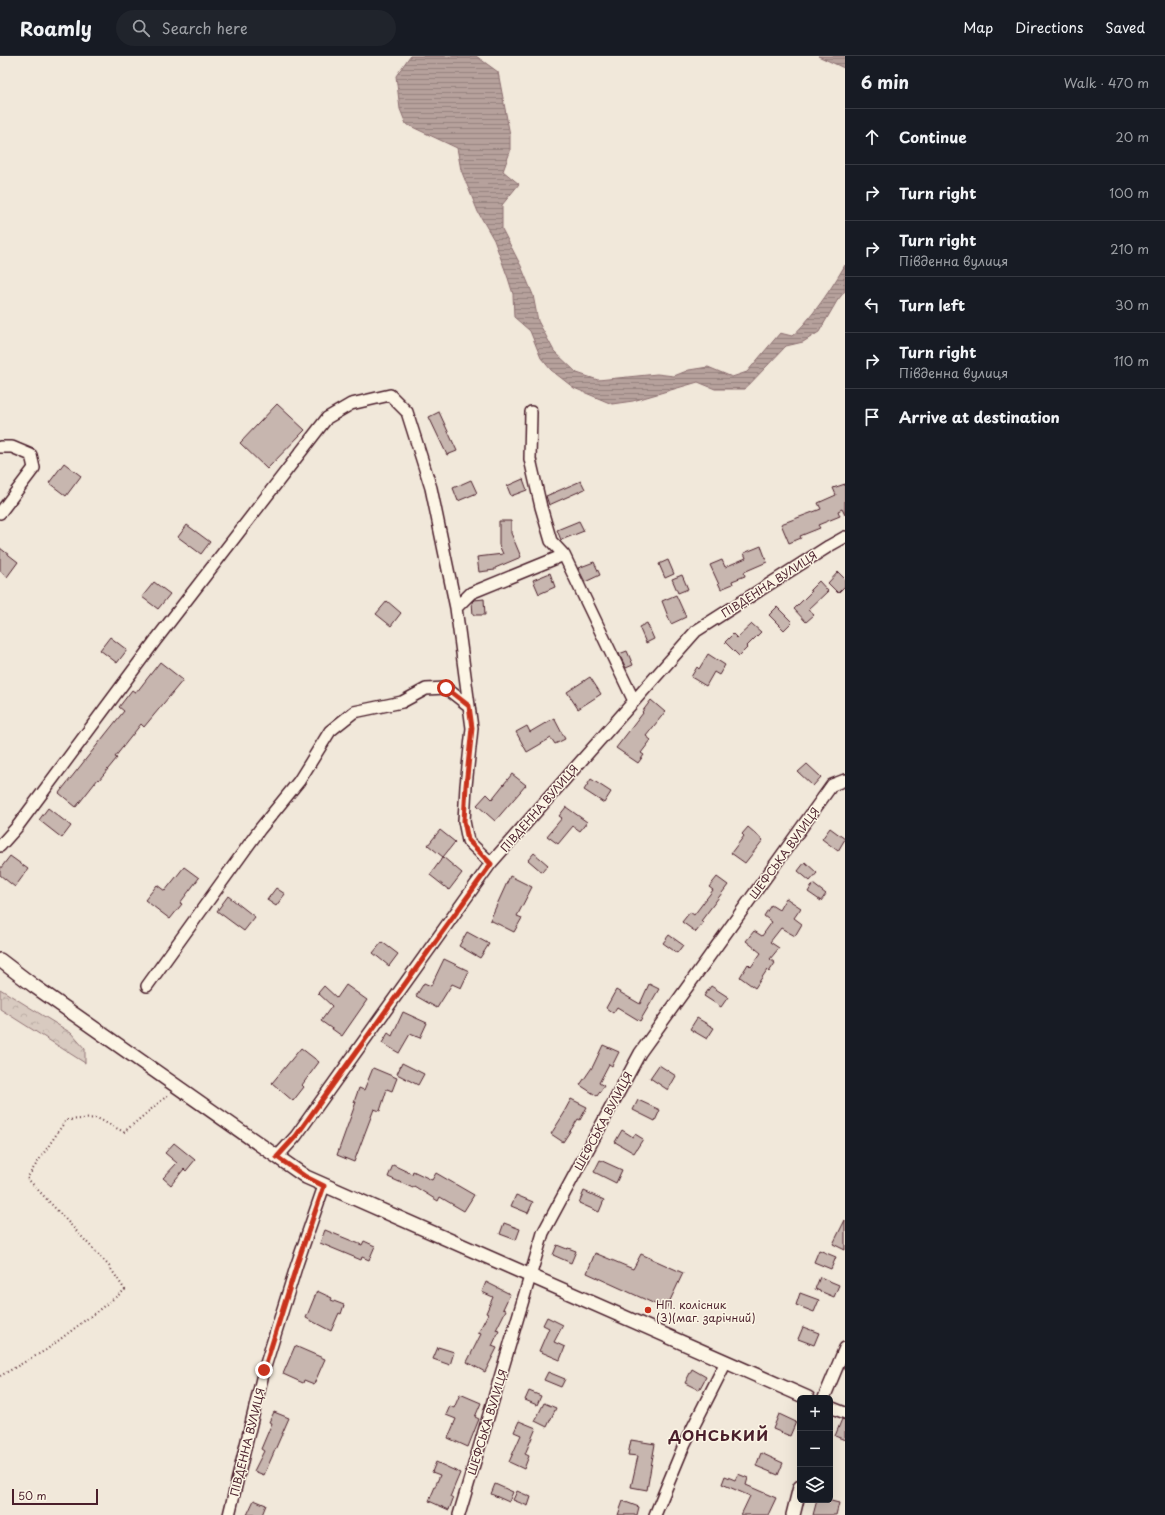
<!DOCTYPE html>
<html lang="en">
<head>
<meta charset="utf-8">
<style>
  body { margin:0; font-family:"Playpen Sans",sans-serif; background:#20242c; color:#f1f3f6 }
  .controls { position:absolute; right:12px; bottom:12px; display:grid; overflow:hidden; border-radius:6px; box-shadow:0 4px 16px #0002 }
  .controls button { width:36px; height:36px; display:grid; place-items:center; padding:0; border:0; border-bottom:1px solid #363941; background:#171b24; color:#f1f3f6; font:20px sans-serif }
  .scale { position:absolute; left:12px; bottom:10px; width:86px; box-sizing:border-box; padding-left:4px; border:2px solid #4a1f2b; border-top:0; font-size:11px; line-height:14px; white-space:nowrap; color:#4a1f2b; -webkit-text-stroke:3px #fcf5e5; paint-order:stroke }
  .stop { position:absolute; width:12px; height:12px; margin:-9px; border:3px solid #c8321e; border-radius:50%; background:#fff }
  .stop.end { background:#c8321e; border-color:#fff; box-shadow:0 1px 4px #0008 }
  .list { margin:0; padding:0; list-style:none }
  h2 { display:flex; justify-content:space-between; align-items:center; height:52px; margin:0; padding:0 16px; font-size:17px }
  h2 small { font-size:13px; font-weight:400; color:#9ea1a6 }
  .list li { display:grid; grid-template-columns:26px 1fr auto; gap:12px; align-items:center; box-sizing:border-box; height:56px; padding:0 16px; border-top:1px solid #363941 }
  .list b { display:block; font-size:15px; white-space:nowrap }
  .list p { margin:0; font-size:13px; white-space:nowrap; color:#9ea1a6 }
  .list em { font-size:13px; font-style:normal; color:#9ea1a6 }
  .icon { flex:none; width:22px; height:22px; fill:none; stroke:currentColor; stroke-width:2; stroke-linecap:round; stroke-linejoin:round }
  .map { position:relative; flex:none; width:845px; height:1459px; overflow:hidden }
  header { display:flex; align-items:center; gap:24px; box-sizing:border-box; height:56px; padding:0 20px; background:#171b24; border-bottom:1px solid #363941 }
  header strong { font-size:19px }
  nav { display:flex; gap:22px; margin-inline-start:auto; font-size:14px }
  .search { width:280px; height:36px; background:#20242c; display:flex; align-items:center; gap:10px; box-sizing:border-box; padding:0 14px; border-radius:22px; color:#9ea1a6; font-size:15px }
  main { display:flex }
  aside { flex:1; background:#171b24 }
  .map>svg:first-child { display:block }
  .forest { fill:url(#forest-crowns); stroke:#917476 }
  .water { fill:url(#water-rules); stroke:#8b6d6f }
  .building { fill:#c7b6af; stroke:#4a1f2b }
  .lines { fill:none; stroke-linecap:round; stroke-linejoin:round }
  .minor-casing { stroke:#4a1f2b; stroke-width:14 }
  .tertiary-casing { stroke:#4a1f2b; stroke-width:16 }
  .path { stroke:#4a1f2b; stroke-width:2; stroke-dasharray:1 3; stroke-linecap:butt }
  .minor { stroke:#fcf5e5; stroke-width:11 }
  .tertiary { stroke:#fcf5e5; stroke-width:13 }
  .route { stroke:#c8321e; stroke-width:5 }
  .poi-dot { fill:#c8321e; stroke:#fcf5e5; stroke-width:1.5 }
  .labels { text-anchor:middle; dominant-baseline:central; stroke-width:3; stroke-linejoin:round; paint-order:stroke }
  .street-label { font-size:11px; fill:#4a1f2b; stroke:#fcf5e5 }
  .poi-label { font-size:11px; fill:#4a1f2b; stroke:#fcf5e5; text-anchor:start }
  .district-label { font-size:15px; font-weight:bold; letter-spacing:1px; fill:#4a1f2b; stroke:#fcf5e5 }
</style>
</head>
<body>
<header>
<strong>Roamly</strong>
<div class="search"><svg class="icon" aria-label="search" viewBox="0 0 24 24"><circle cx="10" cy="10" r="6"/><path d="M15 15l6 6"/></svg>Search here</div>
<nav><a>Map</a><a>Directions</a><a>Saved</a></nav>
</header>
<main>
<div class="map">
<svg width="845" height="1459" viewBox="0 0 845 1459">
  <defs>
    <pattern id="forest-crowns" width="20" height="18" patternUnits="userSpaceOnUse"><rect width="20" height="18" fill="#d8cac0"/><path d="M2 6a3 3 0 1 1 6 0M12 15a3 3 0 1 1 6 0" fill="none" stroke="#bbada5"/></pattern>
    <pattern id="water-rules" width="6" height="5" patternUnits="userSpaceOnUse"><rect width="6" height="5" fill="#b6a19c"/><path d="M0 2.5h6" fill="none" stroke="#96837f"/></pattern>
  </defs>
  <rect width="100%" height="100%" fill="#f1e8da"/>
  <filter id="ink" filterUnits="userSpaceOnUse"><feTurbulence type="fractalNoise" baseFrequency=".025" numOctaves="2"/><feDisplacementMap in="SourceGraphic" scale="8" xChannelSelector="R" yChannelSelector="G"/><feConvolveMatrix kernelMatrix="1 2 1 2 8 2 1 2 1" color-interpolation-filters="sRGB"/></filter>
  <g filter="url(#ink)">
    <!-- forest -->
    <path class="forest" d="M0,933L71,977L85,993V1007L0,953Z"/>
    <!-- water -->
    <path class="water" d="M410,0H476L498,16L510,79V96L503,115L519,128L502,149V173L521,210L533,239L538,265L554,295L577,317L598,324L657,318L674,320L689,314L708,311L732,321L747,316L780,277L792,280C809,266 834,229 845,209V235L837,245L819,276L803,286L786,290L745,333H715L698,326L633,345L612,348L574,332L551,314L541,302L530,275L514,261L513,238L508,222L494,184L478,156L461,114L457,92L406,68L400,53L396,20Z
      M818,0H845V13L844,12Z"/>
    <!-- building -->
    <path class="building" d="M277,348L305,374L267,413L240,387Z
      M439,356L457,395L447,399L429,361Z
      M64,407L81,420L66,440L49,427Z
      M523,423L527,434L511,440L507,430Z
      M471,424L477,437L458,445L453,432Z
      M581,425L585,433L549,449L546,440Z
      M845,428V459L842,453L838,455L840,460L818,469L820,472L800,480L801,482L789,487L781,468L821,453L818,447L836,439L833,432Z
      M499,465H511V477L521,501L495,512V514L479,516L477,501L503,498L499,489Z
      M579,465L584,475L561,484L557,474Z
      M187,469L210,486L201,498L178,481Z
      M761,490L767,506L744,516L745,520L732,525L733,528L721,533L710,509L722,504L725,511L746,502L744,497Z
      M0,492L18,506L7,521L0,515Z
      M668,504L674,518L665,522L659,508Z
      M594,506L600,519L585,526L578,512Z
      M838,516L845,523V530L838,537L828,527Z
      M550,517L555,531L539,538L533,524Z
      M682,519L688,533L678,537L672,523Z
      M819,525L828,535L808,554L814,559L806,566L794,553L812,535L810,534Z
      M154,526L170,538L158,553L142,541Z
      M676,539L686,561L671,568L662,545Z
      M484,543L485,559H473L472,546L474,544Z
      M387,545L401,557L391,570L376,558Z
      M777,551L792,566L784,574L769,559Z
      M647,567L654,583L646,587L639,571Z
      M752,568L761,576L746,591L747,592L739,600L725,586L733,578L737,582Z
      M110,581L127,594L117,607L100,594Z
      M627,595L633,609L626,612L619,598Z
      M708,598L725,609L719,619L714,616L706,630L691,621L697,611L699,613Z
      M160,606L183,624L144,671L141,668L115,701L117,702L99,724L98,723L76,751L59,737L124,655L119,651L132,634L136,637Z
      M590,621L601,638L578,653L567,636Z
      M651,644L665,656L646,680L651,684L641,697L644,699L638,707L616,692L643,657L642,656Z
      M554,662L565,683L555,688L551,682L527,696L516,676L527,670L530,676Z
      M807,708L821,721L813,730L798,716Z
      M512,718L526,729L495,765L477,749L487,738L492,743Z
      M591,723L611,736L604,747L584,734Z
      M566,751L587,766L580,775L573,770L558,788L547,780L562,762L559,760Z
      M48,752L71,770L62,782L39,764Z
      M748,771L763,784L745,807L731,797L744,780L742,778Z
      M830,772L845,783L838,795L822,783Z
      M440,774L455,786L443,801L428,789Z
      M534,797L548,809L542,816L528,804Z
      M10,800L28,813L15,831L0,819V813Z
      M443,801L462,817L449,834L430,819Z
      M805,806L817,817L810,825L798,815Z
      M184,811L199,822L180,847L182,848L170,863L145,844L157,829L165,835Z
      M510,820L532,831L517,860L522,862L514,876L490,864Z
      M717,821L728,829L701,865L703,867L696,876L682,866L690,856L694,859L713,834L709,831Z
      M813,828L826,838L821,845L808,836Z
      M276,832L285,838L276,850L267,844Z
      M228,840L255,861L244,875L217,855Z
      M786,842L801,852L794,862L802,868L795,880L781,872L770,886L779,892L770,903L775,907L769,916L767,914L755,932L740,921L748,908L751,911L761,897L746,885L754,875L762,880L772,866L764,860L771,849L779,854Z
      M467,876L489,888L480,902L459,890Z
      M669,879L683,889L677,897L663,887Z
      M382,886L398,898L389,910L373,897Z
      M444,903L469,915L461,932L452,928L437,952L416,940L424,927L431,930Z
      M649,928L659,933L640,965L617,951L613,957L606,952L616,934L640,948Z
      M346,929L367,944L342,980L321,965L332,950L318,937L324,930L337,942Z
      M711,930L728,941L721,951L704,940Z
      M403,956L427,967L420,982L410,978L399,997L382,987L388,977L392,980Z
      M697,962L714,972L707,983L690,973Z
      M603,989L619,996L612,1010L609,1008L599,1027L604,1030L597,1040L580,1029L593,1010Z
      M301,992L319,1006L302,1029L304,1031L293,1045L272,1027Z
      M402,1007L424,1018L418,1029L397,1018Z
      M659,1009L676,1020L668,1034L650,1022Z
      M373,1012L397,1022L392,1035L387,1033L380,1055L374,1053L354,1106L337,1099L356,1046H354L359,1032L364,1034Z
      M571,1043L587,1051L580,1064L578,1063L563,1086L551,1078L565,1056H564Z
      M638,1044L660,1054L655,1065L633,1054Z
      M622,1074L633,1081L635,1078L643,1083L634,1097L615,1086Z
      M174,1087L195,1104L186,1115L184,1113L171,1129L163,1122L177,1107L165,1097Z
      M600,1104L622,1114L616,1127L594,1116Z
      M393,1109L412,1118L413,1115L432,1124L436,1117L474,1139L464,1155L440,1141L438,1145L414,1130L413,1132L388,1121Z
      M584,1135L604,1144L599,1156L579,1147Z
      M516,1139L533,1146L528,1157L511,1150Z
      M845,1164V1194L833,1188Z
      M504,1167L520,1173L516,1184L500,1178Z
      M325,1174L362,1189L364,1185L375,1190L369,1204L362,1201L361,1204L320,1187Z
      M557,1189L567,1193L568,1192L576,1195L571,1207L553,1199Z
      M819,1194L836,1201L831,1213L814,1206Z
      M595,1197L633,1213L641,1198L683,1217L666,1253L587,1217Z
      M820,1221L839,1229L834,1241L815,1233Z
      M486,1226L510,1238L503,1253L506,1254L496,1274L499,1275L492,1290L497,1292L485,1316L467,1306L481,1278L478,1277L488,1258L486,1257L493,1241L482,1236Z
      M317,1235L332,1242L331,1244L344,1249L341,1258L339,1257L331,1275L306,1262Z
      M800,1237L819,1244L814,1256L796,1249Z
      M547,1261L563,1269L554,1286L565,1291L560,1304L539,1295L549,1272L543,1269Z
      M803,1271L819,1277L814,1289L798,1283Z
      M295,1290L325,1303L314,1328L304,1324L303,1327L283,1318Z
      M438,1291L454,1296L450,1309L433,1303Z
      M692,1313L706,1321L699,1334L685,1327Z
      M548,1316L565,1323L561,1331L544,1324Z
      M529,1335L541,1340L537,1349L525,1344Z
      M460,1338L481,1347L475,1361L479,1363L468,1391L448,1382L456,1363L446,1359L450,1350L454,1352Z
      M544,1347L556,1352L547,1371L535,1365Z
      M274,1356L289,1362L264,1419L254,1415L264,1395L261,1393L272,1367L269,1366Z
      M779,1358L796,1366L790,1380L773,1373Z
      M842,1363L845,1364V1384L835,1380Z
      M519,1365L536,1372L525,1398L529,1400L524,1413L509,1406L521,1379L514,1376Z
      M631,1384L655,1388L647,1434L631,1431L638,1400L628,1399Z
      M761,1397L783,1407L778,1419L756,1410Z
      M436,1406L460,1417L450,1441L453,1443L449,1454L429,1445L440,1419L432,1416Z
      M738,1418L748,1422L746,1429L776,1442L768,1459H741L750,1440L722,1428L725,1420L735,1424Z
      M495,1428L513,1436L509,1446L491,1438Z
      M517,1435L531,1441L528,1450L513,1444Z
      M254,1444L266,1449L262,1459H247Z
      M817,1444H827L839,1447L836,1459H813Z
      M623,1445L639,1451L637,1459H618Z"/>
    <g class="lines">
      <defs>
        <path id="minor" d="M531,356L530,403L541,451L551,485L564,499
          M0,391H12L31,399L34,412L0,457
          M456,552L471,537L564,499L634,645
          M0,790L17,771L155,585L327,362L351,348L390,339L407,356L431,432L456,552L472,672L466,730L464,765L468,785L491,807
          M147,930L260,773L299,725L330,675L354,656L402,646L426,633L446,632L469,650
          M277,1101L296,1080L491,807L696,575L829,490L845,481
          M824,1342L845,1292
          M830,1351L845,1357
          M229,1459L264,1314L297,1208L324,1130
          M459,1459L543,1177L640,997L832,729L845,724
          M655,1459L685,1387L726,1306"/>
        <path id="tertiary" d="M0,904L34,930L306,1121L808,1342
          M793,1459L800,1431"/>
      </defs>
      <!-- minor casing -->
      <use href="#minor" class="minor-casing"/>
      <!-- tertiary casing -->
      <use href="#tertiary" class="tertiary-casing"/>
      <!-- path -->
      <path class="path" d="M0,1320L46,1294L125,1234L109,1210L27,1122L66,1064L97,1062L124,1076L168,1039"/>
      <!-- minor -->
      <use href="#minor" class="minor"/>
      <!-- tertiary -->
      <use href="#tertiary" class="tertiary"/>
    </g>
  </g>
  <g class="lines" filter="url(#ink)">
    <!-- route -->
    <path class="route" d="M264,1314L297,1208L324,1130L306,1121L277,1101L296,1080L491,808L468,784L464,765L466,730L472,672L469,650L446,632"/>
  </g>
  <!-- markers -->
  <circle class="poi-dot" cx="648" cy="1254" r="4"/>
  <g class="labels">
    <!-- street labels -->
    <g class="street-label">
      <text transform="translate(769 528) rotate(-33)">ПІВДЕННА ВУЛИЦЯ</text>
      <text transform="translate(539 752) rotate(-49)">ПІВДЕННА ВУЛИЦЯ</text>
      <text transform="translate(784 797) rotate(-54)">ШЕФСЬКА ВУЛИЦЯ</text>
      <text transform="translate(603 1065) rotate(-62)">ШЕФСЬКА ВУЛИЦЯ</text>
      <text transform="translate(487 1366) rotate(-73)">ШЕФСЬКА ВУЛИЦЯ</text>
      <text transform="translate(247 1386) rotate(-76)">ПІВДЕННА ВУЛИЦЯ</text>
    </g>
    <!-- poi labels -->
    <g class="poi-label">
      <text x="656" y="1248">НП. колісник<tspan x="656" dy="13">(3)(маг. зарічний)</tspan></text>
    </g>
    <!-- district labels -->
    <g class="district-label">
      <text x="719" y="1378">ДОНСЬКИЙ</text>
    </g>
  </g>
</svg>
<div class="controls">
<button>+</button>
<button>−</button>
<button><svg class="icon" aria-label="layers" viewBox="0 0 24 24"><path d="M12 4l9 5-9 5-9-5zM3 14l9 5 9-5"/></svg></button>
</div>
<div class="scale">50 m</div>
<div class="stop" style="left:446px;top:632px"></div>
<div class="stop end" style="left:264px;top:1314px"></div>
</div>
<aside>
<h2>6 min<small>Walk · 470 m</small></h2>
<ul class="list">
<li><svg class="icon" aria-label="ahead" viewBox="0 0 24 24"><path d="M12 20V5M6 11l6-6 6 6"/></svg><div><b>Continue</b></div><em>20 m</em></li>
<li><svg class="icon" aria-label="right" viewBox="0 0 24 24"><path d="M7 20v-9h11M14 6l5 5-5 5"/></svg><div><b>Turn right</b></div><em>100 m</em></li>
<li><svg class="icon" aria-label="right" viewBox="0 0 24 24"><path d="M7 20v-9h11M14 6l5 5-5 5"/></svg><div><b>Turn right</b><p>Південна вулиця</p></div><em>210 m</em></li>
<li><svg class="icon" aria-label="left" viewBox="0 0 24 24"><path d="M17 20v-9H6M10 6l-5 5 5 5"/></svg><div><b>Turn left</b></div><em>30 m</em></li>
<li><svg class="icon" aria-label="right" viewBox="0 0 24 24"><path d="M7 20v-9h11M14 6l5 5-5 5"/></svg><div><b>Turn right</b><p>Південна вулиця</p></div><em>110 m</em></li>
<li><svg class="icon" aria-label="arrive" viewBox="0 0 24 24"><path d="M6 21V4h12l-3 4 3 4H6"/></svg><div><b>Arrive at destination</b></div></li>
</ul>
</aside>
</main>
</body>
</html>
